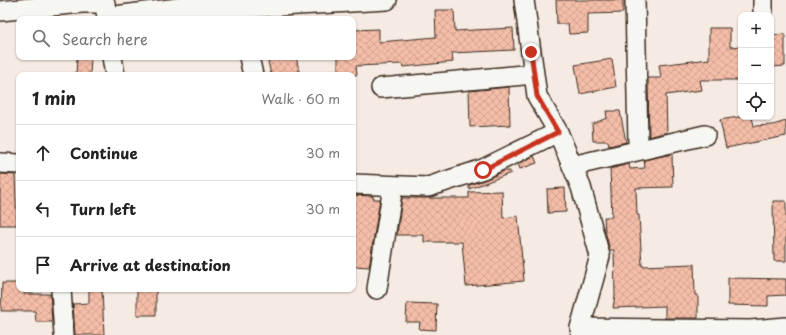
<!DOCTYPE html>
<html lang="en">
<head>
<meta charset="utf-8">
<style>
  body { margin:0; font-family:"Playpen Sans",sans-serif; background:#f2f2f2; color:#222 }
  .controls { position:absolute; right:12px; top:12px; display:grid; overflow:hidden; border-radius:8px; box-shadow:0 1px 3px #0004 }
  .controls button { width:36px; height:36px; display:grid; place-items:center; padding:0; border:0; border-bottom:1px solid #e0e0e0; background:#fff; color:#222; font:20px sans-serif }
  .stop { position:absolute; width:12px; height:12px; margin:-9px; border:3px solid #c8321e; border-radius:50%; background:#fff }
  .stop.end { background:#c8321e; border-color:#fff; box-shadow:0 1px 4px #0008 }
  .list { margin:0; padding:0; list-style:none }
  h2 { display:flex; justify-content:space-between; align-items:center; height:52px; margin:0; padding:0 16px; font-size:17px }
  h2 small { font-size:13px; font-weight:400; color:#767676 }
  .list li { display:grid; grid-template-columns:26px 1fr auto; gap:12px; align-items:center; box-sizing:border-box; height:56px; padding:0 16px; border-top:1px solid #e0e0e0 }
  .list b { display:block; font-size:15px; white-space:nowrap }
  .list em { font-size:13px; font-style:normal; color:#767676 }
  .icon { flex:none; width:22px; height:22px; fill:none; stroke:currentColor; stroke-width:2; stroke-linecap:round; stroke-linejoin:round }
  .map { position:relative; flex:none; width:786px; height:335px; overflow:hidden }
  .search { position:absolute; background:#fff; box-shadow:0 1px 3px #0004; left:16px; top:16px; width:340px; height:44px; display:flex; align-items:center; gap:10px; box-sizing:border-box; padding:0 14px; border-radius:8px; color:#767676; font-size:15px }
  .panel { position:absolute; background:#fff; box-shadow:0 1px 3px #0004; left:16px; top:72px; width:340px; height:220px; border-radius:8px }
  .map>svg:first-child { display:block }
  .building { fill:url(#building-cross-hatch); stroke:#3b2a1e }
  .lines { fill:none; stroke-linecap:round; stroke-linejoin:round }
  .minor-casing { stroke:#3b2a1e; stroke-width:22 }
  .minor { stroke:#f6f6f2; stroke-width:19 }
  .route { stroke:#c8321e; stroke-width:5 }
</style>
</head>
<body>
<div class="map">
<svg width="786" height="335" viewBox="0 0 786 335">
  <defs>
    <pattern id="building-cross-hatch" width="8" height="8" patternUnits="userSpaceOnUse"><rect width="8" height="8" fill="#f4bda8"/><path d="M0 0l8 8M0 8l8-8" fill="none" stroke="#d2a390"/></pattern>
  </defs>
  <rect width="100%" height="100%" fill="#f6ebe3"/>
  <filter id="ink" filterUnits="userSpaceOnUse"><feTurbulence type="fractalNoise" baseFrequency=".025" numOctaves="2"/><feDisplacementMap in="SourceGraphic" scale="8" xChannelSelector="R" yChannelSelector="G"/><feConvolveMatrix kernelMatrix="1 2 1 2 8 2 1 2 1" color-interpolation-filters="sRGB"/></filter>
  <g filter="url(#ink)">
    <!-- building -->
    <path class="building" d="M556,0H623V13L588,14V33L569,34L568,24H557Z
      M435,10H454L455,31L513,28L514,50L452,53L453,62L403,67L402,64L356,66L357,75H338V57H353V30L379,29V42L436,37Z
      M709,28H730V47L741,46V80H700L702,90L666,95L667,132L649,137L648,78H661L659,65L709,59Z
      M785,34V66L771,67V35Z
      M77,57H91L90,75H76Z
      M267,57H296L300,75H271Z
      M612,59L616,87L580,94L575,65Z
      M509,87L510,125L470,127L469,91Z
      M606,111H620L626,142L609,146L608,141H593L592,124L607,118Z
      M738,117H752L754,126L773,125L786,121V136L726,148L720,120Z
      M672,154L673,187L636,188L637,215H639L642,266L694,264L695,295H698V318H665V306L613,308L615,295L614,250H610L605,231L604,217H612L610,169L629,164L630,169L645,168L644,160Z
      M534,156L537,163L520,169L518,164Z
      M504,171H510L511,173L469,189V185L487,179Z
      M0,174L15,175L17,225H0Z
      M565,188L566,212L548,213L547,189Z
      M502,191L503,218L518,216L524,281L466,286L462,242H424V235H397L402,198H469V192Z
      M353,195L373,196V199H380L369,267L353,266Z
      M773,201H786V261H774Z
      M728,278L786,279V295L768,296V306L728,305Z
      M2,283H19V289H24V294H50L52,322H36L35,311H1Z
      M89,289H102L104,335H75L73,304L89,303Z
      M137,289H156V315H137Z
      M407,303L437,304L436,330L419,329L420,322H406Z"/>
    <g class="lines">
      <defs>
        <path id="minor" d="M524,0L537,96L558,132L581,187L600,256L580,328L581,335
          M635,0L638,143
          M763,0V15
          M0,11L82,3H105L107,19
          M107,17L186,7L245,8L387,0
          M112,57L115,75
          M249,57L253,75
          M381,88L534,74
          M0,163L19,164
          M572,166L705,135
          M353,184L428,187L483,169L558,132
          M61,289L64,335
          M377,289L393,186
          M580,328L750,330L786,327"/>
      </defs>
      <!-- minor casing -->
      <use href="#minor" class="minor-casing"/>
      <!-- minor -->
      <use href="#minor" class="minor"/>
    </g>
  </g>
  <g class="lines" filter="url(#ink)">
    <!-- route -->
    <path class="route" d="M483,170L558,132L537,96L531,52"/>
  </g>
</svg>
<div class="controls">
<button>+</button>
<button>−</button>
<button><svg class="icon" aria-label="locate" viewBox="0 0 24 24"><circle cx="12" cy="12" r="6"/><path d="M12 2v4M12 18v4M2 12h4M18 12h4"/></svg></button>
</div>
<div class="stop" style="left:483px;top:170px"></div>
<div class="stop end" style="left:531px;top:52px"></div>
<div class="search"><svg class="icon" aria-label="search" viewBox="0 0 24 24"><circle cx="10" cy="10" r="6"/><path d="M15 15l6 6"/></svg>Search here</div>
<section class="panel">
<h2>1 min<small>Walk · 60 m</small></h2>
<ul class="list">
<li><svg class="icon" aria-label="ahead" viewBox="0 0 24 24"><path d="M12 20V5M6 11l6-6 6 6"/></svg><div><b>Continue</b></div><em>30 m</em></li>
<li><svg class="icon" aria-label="left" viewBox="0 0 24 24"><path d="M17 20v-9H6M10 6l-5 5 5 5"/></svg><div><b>Turn left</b></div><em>30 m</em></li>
<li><svg class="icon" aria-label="arrive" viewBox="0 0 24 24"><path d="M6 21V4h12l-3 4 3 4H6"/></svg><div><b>Arrive at destination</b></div></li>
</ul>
</section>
</div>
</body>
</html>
